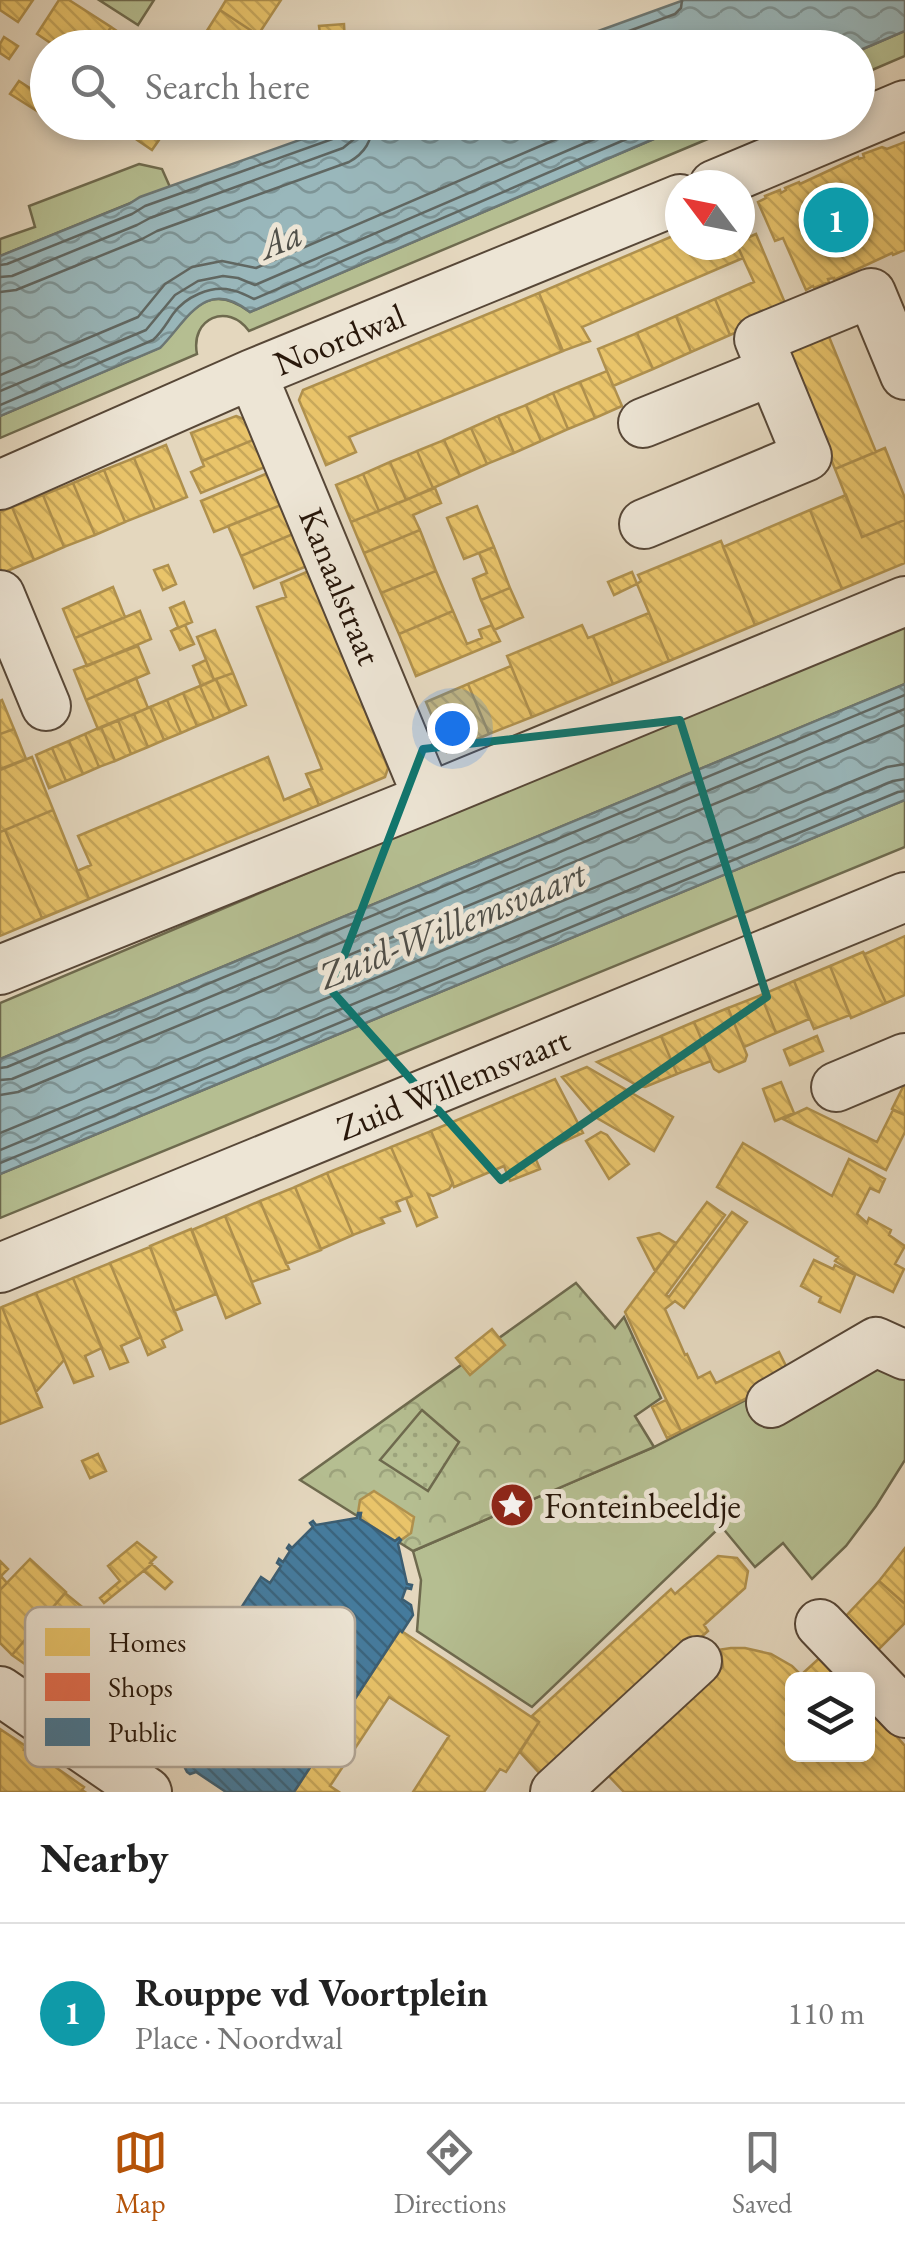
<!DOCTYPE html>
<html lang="en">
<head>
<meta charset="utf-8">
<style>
  body { margin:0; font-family:"EB Garamond",serif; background:#f2f2f2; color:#222 }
  .controls { position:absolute; right:30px; bottom:30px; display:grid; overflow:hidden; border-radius:15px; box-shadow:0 5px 15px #0003 }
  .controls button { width:90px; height:90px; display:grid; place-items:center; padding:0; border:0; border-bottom:2px solid #e0e0e0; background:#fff; color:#222; font:50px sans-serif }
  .compass { position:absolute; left:665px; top:170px; width:90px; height:90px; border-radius:50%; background:#fff; box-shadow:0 5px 15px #0003; rotate:302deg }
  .you { position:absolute; left:452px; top:728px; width:35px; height:35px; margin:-25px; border:8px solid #fff; border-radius:50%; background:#1a73e8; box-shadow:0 0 0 15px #1a73e833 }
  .badge { display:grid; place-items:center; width:65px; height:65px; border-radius:50%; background:#b45309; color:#fff; font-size:32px; font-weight:700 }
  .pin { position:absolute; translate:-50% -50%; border:5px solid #fff; box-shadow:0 2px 10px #0006 }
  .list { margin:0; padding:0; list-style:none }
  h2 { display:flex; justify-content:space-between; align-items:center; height:130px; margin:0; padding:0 40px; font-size:42px }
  h2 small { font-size:32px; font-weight:400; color:#767676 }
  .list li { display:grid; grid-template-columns:65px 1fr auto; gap:30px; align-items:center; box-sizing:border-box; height:180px; padding:0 40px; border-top:2px solid #e0e0e0 }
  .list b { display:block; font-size:38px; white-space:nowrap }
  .list p { margin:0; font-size:32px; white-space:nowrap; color:#767676 }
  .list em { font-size:32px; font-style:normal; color:#767676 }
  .icon { flex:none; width:55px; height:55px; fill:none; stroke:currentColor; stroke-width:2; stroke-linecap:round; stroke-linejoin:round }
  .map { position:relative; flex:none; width:905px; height:1792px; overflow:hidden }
  .search { position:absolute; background:#fff; box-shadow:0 5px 15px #0003; left:30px; right:30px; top:30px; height:110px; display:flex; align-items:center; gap:25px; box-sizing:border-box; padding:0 35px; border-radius:55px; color:#767676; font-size:38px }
  .sheet { height:310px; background:#fff }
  nav { display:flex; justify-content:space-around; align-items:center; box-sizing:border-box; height:140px; border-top:2px solid #e0e0e0; background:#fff; font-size:28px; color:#767676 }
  nav a { display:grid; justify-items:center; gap:5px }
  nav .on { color:#b45309 }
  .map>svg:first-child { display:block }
  .green { fill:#b5be91; stroke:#6e6a4e; stroke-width:2.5 }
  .forest { fill:url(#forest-crowns); stroke:#6e6a4e; stroke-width:2.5 }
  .park { fill:url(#park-dots); stroke:#6e6a4e; stroke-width:2.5 }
  .water { fill:url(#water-waves); stroke:#6c7774; stroke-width:2.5 }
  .homes { fill:url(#homes-back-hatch); stroke:#af904d; stroke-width:2.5 }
  .public { fill:url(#public-back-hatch); stroke:#3c5d71; stroke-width:2.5 }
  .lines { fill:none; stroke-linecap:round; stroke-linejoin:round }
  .shore { stroke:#606762; stroke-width:2.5 }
  .minor-casing { stroke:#574737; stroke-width:52 }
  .minor { stroke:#ede5d5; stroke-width:48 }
  .marked { fill:none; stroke:#0f766e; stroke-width:8; stroke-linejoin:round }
  .labels { text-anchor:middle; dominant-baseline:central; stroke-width:10; stroke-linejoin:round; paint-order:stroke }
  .street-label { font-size:35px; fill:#28170a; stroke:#ede5d5 }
  .poi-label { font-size:35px; fill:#28170a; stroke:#ede5d5; text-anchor:start }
  .water-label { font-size:38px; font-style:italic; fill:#504f48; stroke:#ede5d5 }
  .key { fill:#ede5d5; stroke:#b2a798; stroke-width:2.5 }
  .key-label { font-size:28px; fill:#28170a }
</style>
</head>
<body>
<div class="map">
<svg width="905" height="1792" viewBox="0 0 905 1792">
  <defs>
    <pattern id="forest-crowns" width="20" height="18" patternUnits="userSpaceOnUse" patternTransform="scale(2.5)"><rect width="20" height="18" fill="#b5be91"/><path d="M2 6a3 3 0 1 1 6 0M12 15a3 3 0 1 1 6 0" fill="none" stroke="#9ca37c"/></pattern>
    <pattern id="park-dots" width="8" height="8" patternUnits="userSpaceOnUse" patternTransform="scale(2.5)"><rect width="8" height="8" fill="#b5be91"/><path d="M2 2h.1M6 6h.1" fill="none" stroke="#9ca37c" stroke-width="1.8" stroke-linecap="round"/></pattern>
    <pattern id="water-waves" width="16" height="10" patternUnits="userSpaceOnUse" patternTransform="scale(2.5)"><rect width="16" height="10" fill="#99b7bb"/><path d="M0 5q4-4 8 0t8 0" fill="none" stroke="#7d9496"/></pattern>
    <pattern id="homes-back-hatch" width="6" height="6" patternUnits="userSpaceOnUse" patternTransform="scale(2.5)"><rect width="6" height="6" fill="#e9c46a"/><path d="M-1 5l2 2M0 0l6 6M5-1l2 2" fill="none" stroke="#c8a85b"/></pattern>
    <pattern id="public-back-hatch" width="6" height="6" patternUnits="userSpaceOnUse" patternTransform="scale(2.5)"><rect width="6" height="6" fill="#457b9d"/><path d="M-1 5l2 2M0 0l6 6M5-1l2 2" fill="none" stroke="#3a647e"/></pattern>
  </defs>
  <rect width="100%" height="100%" fill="#e4d7be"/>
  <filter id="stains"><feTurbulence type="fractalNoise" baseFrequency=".002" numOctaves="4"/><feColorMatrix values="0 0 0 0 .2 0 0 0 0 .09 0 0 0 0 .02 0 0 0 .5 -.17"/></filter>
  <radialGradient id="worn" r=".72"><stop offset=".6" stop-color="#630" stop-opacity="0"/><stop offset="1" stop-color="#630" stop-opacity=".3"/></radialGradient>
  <!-- green -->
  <path class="green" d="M99,0H154L138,25Z
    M905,31V56L858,76V51Z
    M691,123H746L249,331C228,302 190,318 197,354L0,438V416L159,348C188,320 203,277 250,312Z
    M139,164L162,169L170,187L0,256V239L35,227L29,206Z
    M905,626V684L0,1059V1003L399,834Z
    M905,800V847L0,1218V1174Z
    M847,1356L905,1374V1460L876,1506L846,1546L812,1579L783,1543L755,1567L721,1526L532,1707L417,1631L421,1580L413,1551L654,1447L822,1361Z"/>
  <!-- forest -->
  <path class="forest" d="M576,1283L615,1328L624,1317L661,1398L635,1416L654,1447L413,1551L300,1480Z"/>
  <!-- park -->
  <path class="park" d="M422,1410L459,1442L428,1491L380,1460Z"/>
  <!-- water -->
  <path class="water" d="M684,0H905V31L858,51V48L554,47Z
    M347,123H691L250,312C205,276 187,321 160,348L0,416V256L129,204L140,197Z
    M905,684V800L0,1174V1059Z"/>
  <!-- homes -->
  <path class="homes" d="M0,0H33L18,22L0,10Z
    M59,0H69L111,27L98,48H58L37,34Z
    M226,0H281L258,35L220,10Z
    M220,10L258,35L250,48H196Z
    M344,24L345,43L322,48L319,26Z
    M111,27L142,48H98Z
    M4,37L18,46L9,59L0,53V44Z
    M19,81L48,100V118L10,94Z
    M145,127L161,137L152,150L137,140Z
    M905,142V250L893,255L892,253L834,280V278L828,279L829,282L814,288L813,286L806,290L783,238L775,241L758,202L766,198L765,196L780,190L781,193L786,190L785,188L799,182L800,184L858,157L859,159L864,157L863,154L882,147L887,149Z
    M740,215L750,236L740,241Z
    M680,233V245H737L743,258L582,327L590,341L563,351L561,350L539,293Z
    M756,234L788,310L730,335L715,299L754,282L737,245H740V241Z
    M539,293L563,351L349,437L356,452L326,465L299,400L303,390Z
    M715,299L730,335L691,352L676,316Z
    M676,316L691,352L653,369L637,333Z
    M823,322L876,452L835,469L825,444L773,343Z
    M637,333L653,369L613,386L598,349Z
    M607,371L622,406L595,418L580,382Z
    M580,382L595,418L568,429L553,393Z
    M553,393L568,429L541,441L526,405Z
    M526,405L541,441L514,453L498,416Z
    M236,416L246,420L253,440L202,461L191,433Z
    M498,416L514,453L487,464L471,428Z
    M471,428L487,464L460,476L444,440Z
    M253,440L265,467L201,493L191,472L204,466L202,461Z
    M444,440L460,476L433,488L417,451Z
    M166,445L187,497L155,510L134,458Z
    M885,448L905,498V520L862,537L835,469Z
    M417,451L433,488L406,500L390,462Z
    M134,458L155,510L125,522L104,470Z
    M390,462L406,500L379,511L363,474Z
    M104,470L125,522L95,535L73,483Z
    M268,473L281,505L214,532L201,501Z
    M363,474L379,511L351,522L336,485Z
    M73,483L95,535L64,547L43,495Z
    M435,488L441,503L413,515L420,530L364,553L351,522Z
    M43,495L64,547L34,560L12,507Z
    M846,495L862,537L905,520V563L842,589L810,510Z
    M281,505L293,534L241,556L228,526Z
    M477,506L494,547L464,559L447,518Z
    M12,507L34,560L2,573L0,568V512Z
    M810,510L842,589L755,625L723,547Z
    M420,530L436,571L381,593L364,553Z
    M293,534L307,566L254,588L241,556Z
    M721,541L755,625L669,661L637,584L641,581L638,575Z
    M494,547L510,588L481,600L473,579L487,573L479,553Z
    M168,565L176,584L163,590L154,570Z
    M309,571L388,768L385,777L319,805L306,774L322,769L257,607L286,597L281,583Z
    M436,571L453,611L399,634L381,593Z
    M632,572L637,584L614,595L608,582Z
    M113,587L125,617L75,638L63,609Z
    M510,588L523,617L494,630L481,600Z
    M184,602L192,622L171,631L178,627L170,608Z
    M140,611L151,639L87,666L75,638Z
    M453,611L467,644L482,638L479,630L492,625L500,641L416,676L399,634Z
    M649,613L669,661L613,684L593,636Z
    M185,625L194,644L180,650L171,631Z
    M582,625L588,638L593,636L613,684L532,717L507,656Z
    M215,630L233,673L214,680L197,637Z
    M138,646L149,673L86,700L74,670Z
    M206,660L214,680L201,686L193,666Z
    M511,666L532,717L489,734L468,684Z
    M233,673L246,705L230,712L216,679Z
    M136,678L148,708L98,729L86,700Z
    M216,679L230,712L214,719L200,686Z
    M468,684L489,734L447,752L426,702Z
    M200,686L214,719L197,726L183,693Z
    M183,693L197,726L181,733L167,700Z
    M2,700L14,729L0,734V701Z
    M167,700L181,733L164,740L150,707Z
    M150,707L164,740L148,747L134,714Z
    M134,714L148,747L131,754L118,720Z
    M118,720L131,754L115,761L101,727Z
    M101,727L115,761L99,767L85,734Z
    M14,729L26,759L0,769V734Z
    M85,734L99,767L83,774L69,741Z
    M69,741L83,774L66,781L52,748Z
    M52,748L66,781L49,788L36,755Z
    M32,757L89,899L0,936V770Z
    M268,757L284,800L312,788L319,805L89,899L77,871L91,865L78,836Z
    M53,810L89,899L42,918L5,830Z
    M5,830L42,918L0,936V832Z
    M905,936V995L886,1003L863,952L865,954Z
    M863,952L886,1003L851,1018L830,966Z
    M830,966L850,1015L814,1029L794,981Z
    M794,981L809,1019L776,1033L761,995Z
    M761,995L776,1033L744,1047L728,1008Z
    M728,1008L747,1055L745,1061L719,1072L714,1069L694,1022Z
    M694,1022L711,1061L677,1074L661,1036Z
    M661,1036L677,1074L645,1087L638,1086L597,1062Z
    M817,1036L823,1051L790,1065L784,1050Z
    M587,1067L673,1117L654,1151L597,1118L562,1077Z
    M555,1079L583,1133L534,1155L540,1169L510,1181L504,1166L454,1187L431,1131Z
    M781,1082L794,1113L775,1121L763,1089Z
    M905,1083V1115L892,1109Z
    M807,1108L877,1142L893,1110L905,1115V1132L886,1170L783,1119Z
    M431,1131L453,1183L449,1189L433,1196L428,1194L437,1217L417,1226L406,1198L412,1196L391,1147Z
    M601,1132L607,1135L629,1164L609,1179L586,1141Z
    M743,1143L832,1196L849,1159L885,1179L879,1192L870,1188L857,1214L867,1223L869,1218L891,1230L889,1235L905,1246L895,1264L904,1269L893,1292L856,1274L835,1261L838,1257L717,1187Z
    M391,1147L412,1196L396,1202L400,1211L381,1218L384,1223L353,1235L327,1173Z
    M327,1173L353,1235L321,1249L295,1187Z
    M295,1187L321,1250L286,1264L260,1201Z
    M260,1201L289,1269L252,1282L225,1216Z
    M707,1202L725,1215L666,1295L669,1297L732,1212L747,1222L684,1308L675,1301L665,1309L685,1355L687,1354L698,1378L710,1372L716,1383L779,1352L791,1376L681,1431L625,1312Z
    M225,1216L260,1303L226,1318L192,1230Z
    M191,1229L216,1294L174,1311L150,1246Z
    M659,1233L676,1243L655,1271L638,1238Z
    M150,1247L182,1330L162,1340L165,1347L148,1355L110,1263Z
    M814,1260L833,1269L835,1265L855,1275L840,1312L819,1302L821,1297L801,1286Z
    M110,1263L141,1337L121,1346L128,1362L110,1369L73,1278Z
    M73,1278L102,1348L85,1356L93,1376L74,1383L36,1293Z
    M36,1293L64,1360L36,1392L2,1307Z
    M2,1307L42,1407L0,1424V1308Z
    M492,1329L505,1345L470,1375L456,1358Z
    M666,1400L681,1431L667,1438L652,1407Z
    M98,1454L106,1471L90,1478L82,1461Z
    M374,1491L414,1517L411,1533L401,1540L399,1538L395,1541L360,1519L361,1513H358L360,1500Z
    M137,1542L156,1557L150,1563L152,1564L104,1603L100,1598L120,1581L108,1566Z
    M905,1548V1604L879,1581Z
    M718,1556L737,1558L748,1571L745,1588L704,1625L708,1631L544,1778L520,1752L539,1722L532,1716L671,1589L675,1594Z
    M30,1559L66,1592L12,1655L0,1643V1590Z
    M0,1561L8,1569L1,1576L7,1583L0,1590Z
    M152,1564L172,1582L165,1589L144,1571Z
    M879,1581L905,1604V1623L867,1661L845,1617Z
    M65,1593L92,1615L82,1623L42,1676L12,1655Z
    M400,1630L539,1722L506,1772L500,1769L484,1792H413L449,1736L389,1697L330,1786L339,1792H294Z
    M731,1648H745L771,1654L792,1666L801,1675L826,1652L850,1679L792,1680V1754H868V1704L905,1746V1792H624L606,1773L723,1667L721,1651L718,1650Z
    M0,1729L27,1747L24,1750L36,1758L38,1755L84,1787L82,1790L85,1792H0Z"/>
  <!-- public -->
  <path class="public" d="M358,1513H361L360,1519L395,1541L399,1538L401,1540L398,1544L407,1584L412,1585L411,1589L406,1588L402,1599L411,1605L413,1615L402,1632L400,1630L294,1792H226L196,1772L190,1774L187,1772L185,1768L187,1767L168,1754L163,1757L164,1752L151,1743L159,1731L164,1734L232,1630L228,1628L261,1577L270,1583L281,1566L277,1563L279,1559L283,1562L290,1551L287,1548L289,1545L292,1548L313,1527L310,1523L313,1521L316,1525L357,1518Z"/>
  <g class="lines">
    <!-- shore -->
    <path class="shore" d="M583,48L675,14L681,8L682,0
      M0,265L7,264L132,214L145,206L338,137L344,131L345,122
      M0,277L12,276L137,225L150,218L343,148L354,139L358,122
      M0,292L16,290L142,239L157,231L349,162C365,153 372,141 373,122
      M0,375L138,317L165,284L192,267L222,261L256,268L596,122
      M0,391L146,330L175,295L198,281L223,276L238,278L255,285L634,122
      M0,405L153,340C162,332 166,324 173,314C185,297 211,285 231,290C239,291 247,296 254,299L666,122
      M0,1068L7,1067L905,695
      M0,1080L12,1079L905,709
      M0,1095L18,1092L905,725
      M0,1133L887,767L905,764
      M0,1150L893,781L905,779
      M0,1163L898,792L905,791"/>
    <defs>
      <path id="minor" d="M714,185L905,105
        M252,374L428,798
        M643,423L772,371
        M0,485L252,374L680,199
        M644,524L807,456L759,339L871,293L905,375
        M0,595L46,706
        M0,970L428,798L905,601
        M836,1087L905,1058
        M0,1268L905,897
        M771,1403L876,1342L905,1355
        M820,1624L905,1713
        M0,1691L147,1792
        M555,1792L697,1661"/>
    </defs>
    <!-- minor casing -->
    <use href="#minor" class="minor-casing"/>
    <!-- minor -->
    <use href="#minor" class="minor"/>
  </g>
  <!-- marked area -->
  <path class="marked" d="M680,720L767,997L501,1180L331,990L423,749Z"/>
  <!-- icons -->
  <defs>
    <symbol id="sight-disc" viewBox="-11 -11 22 22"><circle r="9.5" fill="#8f2418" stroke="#ede5d5"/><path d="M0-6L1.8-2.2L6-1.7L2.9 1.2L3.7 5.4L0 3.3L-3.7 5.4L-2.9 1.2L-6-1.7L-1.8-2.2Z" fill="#fff"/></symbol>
  </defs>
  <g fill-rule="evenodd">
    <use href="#sight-disc" x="487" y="1480" width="50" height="50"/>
  </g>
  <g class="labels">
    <!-- street labels -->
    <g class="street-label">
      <text transform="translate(339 339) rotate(-22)">Noordwal</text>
      <text transform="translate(341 586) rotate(68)">Kanaalstraat</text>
      <text transform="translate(453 1083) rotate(-22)">Zuid Willemsvaart</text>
    </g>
    <!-- poi labels -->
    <g class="poi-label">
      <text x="544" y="1505">Fonteinbeeldje</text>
    </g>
    <!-- water labels -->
    <g class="water-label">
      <text transform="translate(280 239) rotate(-23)">Aa</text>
      <text transform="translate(452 924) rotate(-22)">Zuid-Willemsvaart</text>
    </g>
  </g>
  <!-- legend -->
  <rect x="25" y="1607" width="330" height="160" rx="15" class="key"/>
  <rect x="45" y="1628" width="45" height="28" fill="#e9c46a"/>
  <rect x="45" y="1673" width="45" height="28" fill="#e76f51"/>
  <rect x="45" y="1718" width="45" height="28" fill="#457b9d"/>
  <g class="key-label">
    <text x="108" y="1652">Homes</text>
    <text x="108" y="1697">Shops</text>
    <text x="108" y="1742">Public</text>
  </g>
  <rect width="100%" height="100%" filter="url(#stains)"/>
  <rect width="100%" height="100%" fill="url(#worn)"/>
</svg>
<div class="controls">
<button><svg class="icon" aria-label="layers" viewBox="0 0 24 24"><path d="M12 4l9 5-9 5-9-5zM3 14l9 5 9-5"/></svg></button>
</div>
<svg class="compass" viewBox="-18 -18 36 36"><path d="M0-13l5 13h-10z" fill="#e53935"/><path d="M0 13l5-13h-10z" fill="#767676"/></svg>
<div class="you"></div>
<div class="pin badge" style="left:836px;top:220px;background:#0f9aa8">1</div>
<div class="search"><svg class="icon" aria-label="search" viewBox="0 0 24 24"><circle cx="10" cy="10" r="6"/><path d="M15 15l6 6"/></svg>Search here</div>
</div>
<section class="sheet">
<h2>Nearby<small></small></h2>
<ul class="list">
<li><span class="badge" style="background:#0f9aa8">1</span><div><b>Rouppe vd Voortplein</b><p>Place · Noordwal</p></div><em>110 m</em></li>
</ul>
</section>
<nav>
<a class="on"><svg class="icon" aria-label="map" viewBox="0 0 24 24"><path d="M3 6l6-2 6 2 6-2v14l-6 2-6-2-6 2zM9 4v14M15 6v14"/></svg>Map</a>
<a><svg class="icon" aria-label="directions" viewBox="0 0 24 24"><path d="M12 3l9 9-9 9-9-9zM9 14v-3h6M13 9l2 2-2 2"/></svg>Directions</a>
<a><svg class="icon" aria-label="saved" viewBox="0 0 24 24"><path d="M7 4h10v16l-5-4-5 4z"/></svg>Saved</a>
</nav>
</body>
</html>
